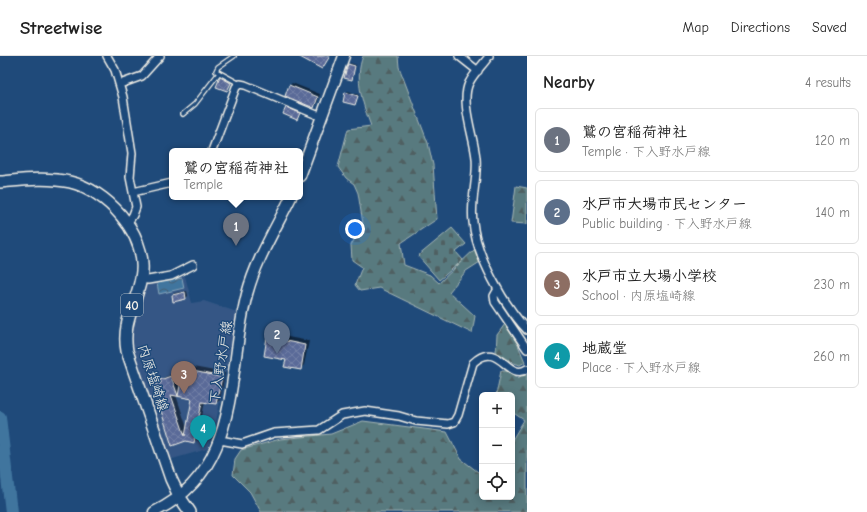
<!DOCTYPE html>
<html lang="en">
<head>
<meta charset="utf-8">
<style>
  body { margin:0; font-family:"Comic Neue","Klee One",sans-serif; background:#f6f6f6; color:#222 }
  .controls { position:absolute; right:12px; bottom:12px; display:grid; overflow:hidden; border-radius:6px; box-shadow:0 2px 10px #0003 }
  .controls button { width:36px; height:36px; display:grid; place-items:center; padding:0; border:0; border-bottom:1px solid #e0e0e0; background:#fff; color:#222; font:20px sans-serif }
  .you { position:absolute; left:355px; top:173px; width:14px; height:14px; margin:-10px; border:3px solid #fff; border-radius:50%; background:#1a73e8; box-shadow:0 0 0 6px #1a73e833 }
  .badge { display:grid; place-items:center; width:26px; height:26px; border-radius:50%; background:#2563eb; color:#fff; font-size:13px; font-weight:700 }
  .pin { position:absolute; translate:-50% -33px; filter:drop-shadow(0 1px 2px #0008) }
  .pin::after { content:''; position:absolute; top:21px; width:14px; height:12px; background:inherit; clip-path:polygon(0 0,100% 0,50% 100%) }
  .popup { position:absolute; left:169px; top:92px; width:134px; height:52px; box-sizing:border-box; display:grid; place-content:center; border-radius:6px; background:#fff; filter:drop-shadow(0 1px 3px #0005); font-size:13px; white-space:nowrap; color:#767676 }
  .popup b { font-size:15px; color:#222 }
  .popup::after { content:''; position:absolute; left:50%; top:100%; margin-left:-8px; border:8px solid transparent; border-top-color:#fff }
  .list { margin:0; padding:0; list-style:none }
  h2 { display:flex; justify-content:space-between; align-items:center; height:52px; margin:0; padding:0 16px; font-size:17px }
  h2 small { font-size:13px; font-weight:400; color:#767676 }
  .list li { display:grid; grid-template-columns:26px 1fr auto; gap:12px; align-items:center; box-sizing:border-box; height:64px; margin:0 8px 8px; padding:0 8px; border:1px solid #e0e0e0; border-radius:6px }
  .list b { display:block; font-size:15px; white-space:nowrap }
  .list p { margin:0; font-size:13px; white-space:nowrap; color:#767676 }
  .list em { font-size:13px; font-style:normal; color:#767676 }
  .icon { flex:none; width:22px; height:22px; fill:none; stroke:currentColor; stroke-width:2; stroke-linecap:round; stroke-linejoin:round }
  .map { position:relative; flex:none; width:527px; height:456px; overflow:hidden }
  header { display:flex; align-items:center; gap:24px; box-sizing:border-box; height:56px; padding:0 20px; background:#fff; border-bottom:1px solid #e0e0e0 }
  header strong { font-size:19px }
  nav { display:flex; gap:22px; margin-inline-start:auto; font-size:14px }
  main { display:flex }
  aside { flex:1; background:#fff }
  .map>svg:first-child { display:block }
  .built { fill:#355785 }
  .forest { fill:url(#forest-firs); stroke:#a6b6b4 }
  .cemetery { fill:url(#cemetery-stones); stroke:#a6b6b4 }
  .water { fill:url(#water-waves); stroke:#89a7bc }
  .shadow { fill:#0007; fill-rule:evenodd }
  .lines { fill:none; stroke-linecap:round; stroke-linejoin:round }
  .river { stroke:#41759e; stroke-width:12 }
  .building { fill:url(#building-cross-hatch); stroke:#f4f1e8; fill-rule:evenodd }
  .service-casing { stroke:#f4f1e8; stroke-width:6 }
  .minor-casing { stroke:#f4f1e8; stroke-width:10 }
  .secondary-casing { stroke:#f4f1e8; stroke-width:13 }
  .primary-casing { stroke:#f4f1e8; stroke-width:14 }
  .service { stroke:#1f4a7a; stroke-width:3.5 }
  .minor { stroke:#1f4a7a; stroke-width:7 }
  .secondary { stroke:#1f4a7a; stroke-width:10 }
  .primary { stroke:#1f4a7a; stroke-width:11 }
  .labels { text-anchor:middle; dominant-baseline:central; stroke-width:3; stroke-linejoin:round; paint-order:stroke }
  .shield { fill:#1f4a7a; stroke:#b4bfc7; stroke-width:1 }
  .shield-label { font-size:13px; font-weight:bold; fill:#f4f1e8 }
  .street-label { font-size:14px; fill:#f4f1e8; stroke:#1f4a7a }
</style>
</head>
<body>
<header>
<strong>Streetwise</strong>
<nav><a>Map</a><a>Directions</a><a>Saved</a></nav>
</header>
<main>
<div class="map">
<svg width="527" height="456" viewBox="0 0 527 456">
  <defs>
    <pattern id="forest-firs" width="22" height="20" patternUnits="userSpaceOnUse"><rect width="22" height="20" fill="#587a7f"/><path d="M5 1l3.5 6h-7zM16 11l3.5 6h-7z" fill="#506162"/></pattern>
    <pattern id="cemetery-stones" width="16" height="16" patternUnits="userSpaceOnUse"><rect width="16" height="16" fill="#587a7f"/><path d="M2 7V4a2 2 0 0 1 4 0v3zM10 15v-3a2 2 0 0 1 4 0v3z" fill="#506162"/></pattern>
    <pattern id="water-waves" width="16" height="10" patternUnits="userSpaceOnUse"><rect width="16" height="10" fill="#41759e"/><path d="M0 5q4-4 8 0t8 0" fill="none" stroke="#455e72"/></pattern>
    <pattern id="building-cross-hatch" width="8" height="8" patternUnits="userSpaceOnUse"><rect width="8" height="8" fill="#5a6a98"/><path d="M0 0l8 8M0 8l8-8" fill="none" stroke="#7280a6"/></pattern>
  </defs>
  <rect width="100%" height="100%" fill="#1f4a7a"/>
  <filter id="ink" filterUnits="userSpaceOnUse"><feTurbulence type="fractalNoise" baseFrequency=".025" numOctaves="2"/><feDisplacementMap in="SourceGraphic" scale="8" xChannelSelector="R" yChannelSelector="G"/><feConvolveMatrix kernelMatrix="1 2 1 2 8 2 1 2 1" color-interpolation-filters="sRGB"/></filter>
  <g filter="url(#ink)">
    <!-- built -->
    <path class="built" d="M185,220L192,247L204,245L237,256L216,366L207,393L169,404L137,310L131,289V275L133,263L144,227Z"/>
    <!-- forest -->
    <path class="forest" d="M363,0H398L399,11L428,87L433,109L437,163L401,187L404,209L430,219L439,227L476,192L480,206L466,215L449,236L475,260L472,277L379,232L360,235L355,229L362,211L352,204L351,189L363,168L358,137L354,128L346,122L338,111L348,73L371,70C363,49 354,23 363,0Z
      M516,130L527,132V168L511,167Z
      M505,268L518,289L525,306L520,309L514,307L496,296L497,279Z
      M501,315H507L518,322L527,316V456H261L250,436L233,419L235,403L241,394L280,383L331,378L363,365L447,376L461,403L482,419V441H512V384L524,364L512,356V339H496Z"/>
    <!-- cemetery -->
    <path class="cemetery" d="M452,172L466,188L456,196L463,204L439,224L418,200Z"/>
    <!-- water -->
    <path class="water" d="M182,222L184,232L159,238L157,227Z"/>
    <!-- shadow -->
    <path class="shadow" d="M350,7L356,9L352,23L349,9Z
      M223,20L232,25L227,34L221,22Z
      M292,27L320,38L317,48L314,51L289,30Z
      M348,35L359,39L354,48L346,37Z
      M288,50L301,56L298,62L287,52Z
      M187,235L188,240L186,242L174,244L173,239L174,237Z
      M272,278L309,285L304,309L300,313L268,282Z
      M188,310L225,317L220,344L216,347L205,345L198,382L194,386L186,384L154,329L165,321L175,317L180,333L184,313ZM176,339L193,343L187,372Z"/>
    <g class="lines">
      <!-- river -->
      <path class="river" d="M0,361L11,456"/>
    </g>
    <!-- building -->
    <path class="building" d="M298,0H330L322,13Z
      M348,8L355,10L352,24L344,22Z
      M220,21L231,27L227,35L216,31Z
      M289,29L318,41L314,52L285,40Z
      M345,36L358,40L355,49L343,46Z
      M286,51L300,57L297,64L283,58Z
      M185,236L186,243L173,246L172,239Z
      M267,281L305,289L301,314L284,311L286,304L264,300Z
      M183,313L222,321L216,348L202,346L194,387L186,385L172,390L153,329L161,327L160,324L171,320L178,340ZM171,339L192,343L185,380Z"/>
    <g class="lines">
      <defs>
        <path id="service" d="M234,0L218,11L216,15L240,28
          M183,58L195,48L219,17"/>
        <path id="minor" d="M107,0L115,14L123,41L132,97L130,121L136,151L133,159L127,168
          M459,0L478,15
          M489,0C483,9 474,17 469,27C460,46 474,81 476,102C478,123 470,145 473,166C476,200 504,249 527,274
          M120,28L142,20L160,0
          M212,95L236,31L240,28L245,29L322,61
          M133,136L172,127
          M140,223L148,224L171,220L193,209
          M498,233L494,240L495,246L527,293
          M220,384L242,388L274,377L319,374L342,359L365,355L399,360L416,365L448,368L454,366L458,359L473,307C499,282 507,326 527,313"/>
        <path id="secondary" d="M300,120L344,0
          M154,456C243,413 226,318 247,238C256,204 276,172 291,141"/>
        <path id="primary" d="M0,126C23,124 47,121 70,126C106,134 145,176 142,215C140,243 121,263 127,295L171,423L179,440L190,456"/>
      </defs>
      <!-- service casing -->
      <use href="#service" class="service-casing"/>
      <!-- minor casing -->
      <use href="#minor" class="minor-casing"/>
      <!-- secondary casing -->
      <use href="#secondary" class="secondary-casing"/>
      <!-- primary casing -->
      <use href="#primary" class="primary-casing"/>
      <!-- service -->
      <use href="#service" class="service"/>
      <!-- minor -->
      <use href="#minor" class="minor"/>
      <!-- secondary -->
      <use href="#secondary" class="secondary"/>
      <!-- primary -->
      <use href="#primary" class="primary"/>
    </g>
  </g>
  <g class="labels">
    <!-- shield labels -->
    <rect class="shield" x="121" y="238" width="22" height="22" rx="3"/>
    <g class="shield-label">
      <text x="132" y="249">40</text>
    </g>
    <!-- street labels -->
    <g class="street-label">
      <text transform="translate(221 306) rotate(-81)">下入野水戸線</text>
      <text transform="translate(153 322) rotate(72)">内原塩崎線</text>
    </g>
  </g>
</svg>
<div class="controls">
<button>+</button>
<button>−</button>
<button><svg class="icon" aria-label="locate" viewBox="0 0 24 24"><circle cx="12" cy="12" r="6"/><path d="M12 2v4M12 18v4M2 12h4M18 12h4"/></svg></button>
</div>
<div class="you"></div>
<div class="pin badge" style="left:236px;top:190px;background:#6b7280">1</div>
<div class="popup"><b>鷲の宮稲荷神社</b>Temple</div>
<div class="pin badge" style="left:277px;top:298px;background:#5c6f8a">2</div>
<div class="pin badge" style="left:184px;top:338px;background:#8d6e63">3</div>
<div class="pin badge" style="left:203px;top:392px;background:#0f9aa8">4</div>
</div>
<aside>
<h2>Nearby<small>4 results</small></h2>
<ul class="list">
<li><span class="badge" style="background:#6b7280">1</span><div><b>鷲の宮稲荷神社</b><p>Temple · 下入野水戸線</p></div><em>120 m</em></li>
<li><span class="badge" style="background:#5c6f8a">2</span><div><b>水戸市大場市民センター</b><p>Public building · 下入野水戸線</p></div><em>140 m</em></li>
<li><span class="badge" style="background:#8d6e63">3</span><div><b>水戸市立大場小学校</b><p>School · 内原塩崎線</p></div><em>230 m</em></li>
<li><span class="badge" style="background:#0f9aa8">4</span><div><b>地蔵堂</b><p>Place · 下入野水戸線</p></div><em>260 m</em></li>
</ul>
</aside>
</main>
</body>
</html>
